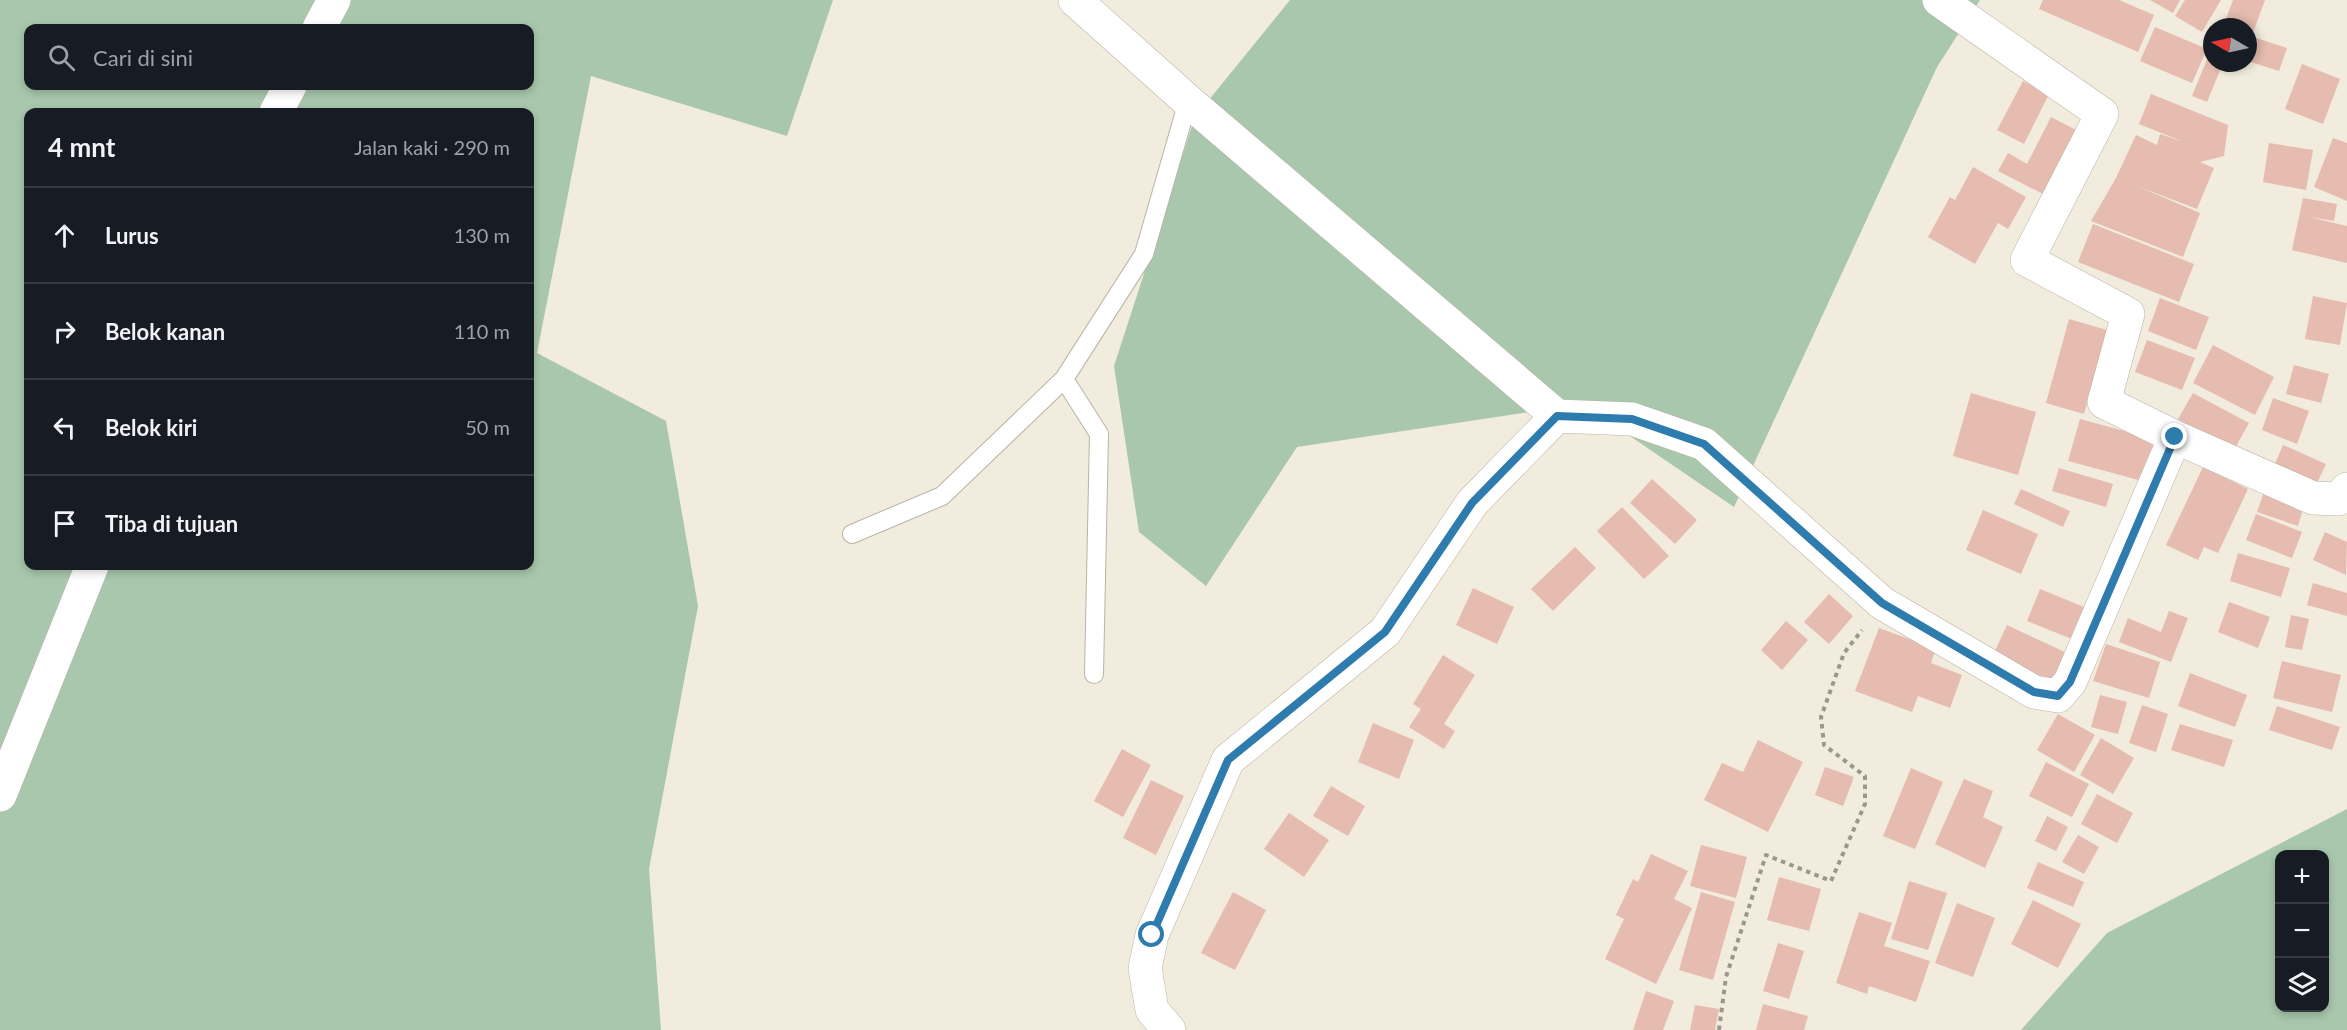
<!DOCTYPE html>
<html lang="id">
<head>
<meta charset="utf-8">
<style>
  body { margin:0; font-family:Lato,sans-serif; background:#20242c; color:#f1f3f6 }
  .controls { position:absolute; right:18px; bottom:18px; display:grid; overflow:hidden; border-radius:12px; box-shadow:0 3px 9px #0003 }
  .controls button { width:54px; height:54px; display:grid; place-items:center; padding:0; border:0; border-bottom:2px solid #363941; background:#171b24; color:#f1f3f6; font:30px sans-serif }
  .compass { position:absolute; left:2203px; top:18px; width:54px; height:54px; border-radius:50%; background:#171b24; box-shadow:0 3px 9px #0003; rotate:279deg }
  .stop { position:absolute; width:18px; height:18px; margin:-14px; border:4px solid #2e7bad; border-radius:50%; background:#fff }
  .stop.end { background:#2e7bad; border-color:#fff; box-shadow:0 2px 6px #0008 }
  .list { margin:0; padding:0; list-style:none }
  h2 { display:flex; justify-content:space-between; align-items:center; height:78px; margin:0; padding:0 24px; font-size:26px }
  h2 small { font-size:20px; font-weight:400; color:#9ea1a6 }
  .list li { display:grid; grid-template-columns:39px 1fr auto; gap:18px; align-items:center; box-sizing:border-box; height:96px; padding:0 24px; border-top:2px solid #363941 }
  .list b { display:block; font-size:22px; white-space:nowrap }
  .list em { font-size:20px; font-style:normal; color:#9ea1a6 }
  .icon { flex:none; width:33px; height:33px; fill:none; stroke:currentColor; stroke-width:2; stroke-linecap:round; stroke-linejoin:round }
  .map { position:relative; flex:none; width:2347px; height:1030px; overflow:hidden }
  .search { position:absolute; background:#171b24; box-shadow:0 3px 9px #0003; left:24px; top:24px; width:510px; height:66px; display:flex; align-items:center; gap:15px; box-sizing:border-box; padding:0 21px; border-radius:12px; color:#9ea1a6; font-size:22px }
  .panel { position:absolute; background:#171b24; box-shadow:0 3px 9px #0003; left:24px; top:108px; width:510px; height:462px; border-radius:12px }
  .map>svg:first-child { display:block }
  .forest { fill:#a8c7ad; fill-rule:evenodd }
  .building { fill:#e5bcaf }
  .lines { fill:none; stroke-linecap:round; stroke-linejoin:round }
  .service-casing { stroke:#b9b4a5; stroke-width:20 }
  .minor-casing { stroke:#b9b4a5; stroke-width:34 }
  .primary-casing { stroke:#b9b4a5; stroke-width:34 }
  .path { stroke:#9b978c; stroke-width:4; stroke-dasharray:4.5 4.5; stroke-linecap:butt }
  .service { stroke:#fff; stroke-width:18 }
  .minor { stroke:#fff; stroke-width:33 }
  .primary { stroke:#fff; stroke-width:33 }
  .route { stroke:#2e7bad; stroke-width:8 }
</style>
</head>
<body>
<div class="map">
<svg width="2347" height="1030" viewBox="0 0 2347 1030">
  <rect width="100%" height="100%" fill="#f1ecdd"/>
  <!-- forest -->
  <path class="forest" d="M0,0H833L787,136L591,76L537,353L666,421L698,606L649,869L661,1030H0ZM28,28H530V86H28ZM28,112H530V566H28Z
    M1290,0H1980L1937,67L1734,507L1583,404L1297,447L1206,586L1139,532L1114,366L1195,117Z
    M2347,809V1030H2021L2107,933ZM2280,854H2324V1008H2280Z"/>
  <!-- building -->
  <path class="building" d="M2043,0H2119L2154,15L2138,52L2039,9Z
    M2150,0H2180L2173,13Z
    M2185,0H2221L2202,32L2175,16Z
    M2233,0H2265L2250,41L2248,40V27H2223Z
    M2155,27L2207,49L2192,83L2140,61Z
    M2253,37L2287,48L2279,71L2248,61V53Z
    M2212,47V63H2223L2207,102L2192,96Z
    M2302,64L2340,79L2323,124L2285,109Z
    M2023,81L2049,94L2024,144L1997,130Z
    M2151,94L2228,125L2224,156L2200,162L2214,168L2197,209L2137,186L2200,213L2183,257L2091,221L2116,178L2136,135L2157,145L2160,134L2184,142L2139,124Z
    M2051,117L2078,131L2045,195L1998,171L2008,153L2027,164Z
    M2333,138L2347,143V201L2314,187Z
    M2269,143L2313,150L2306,190L2263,182Z
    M1973,167L2026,197L2008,229L1998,223L1975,264L1928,237L1950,197L1955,200Z
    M2303,198L2337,204L2334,221L2309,217L2347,226V263L2292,250Z
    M2093,224L2194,264L2179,302L2078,262Z
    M2313,296L2347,303L2340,345L2305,339Z
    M2160,298L2209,317L2196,350L2148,331Z
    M2069,319L2107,330L2084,414L2046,403Z
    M2147,340L2195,358L2182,390L2135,372Z
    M2213,345L2274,377L2255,415L2193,383Z
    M2294,365L2329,374L2321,403L2286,394Z
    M1971,393L2036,412L2018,475L1953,456Z
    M2193,393L2249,423L2234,450L2178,419Z
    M2273,398L2309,411L2297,444L2262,430Z
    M2080,419L2158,440L2146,482L2068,461Z
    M2283,445L2326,464L2317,483L2275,464Z
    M2203,467L2248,489L2218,553L2204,547L2198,560L2166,545Z
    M2059,468L2113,484L2106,507L2052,491Z
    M1652,479L1697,520L1675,544L1630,503Z
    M2021,489L2070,511L2063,527L2014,504Z
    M2265,489L2305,502L2298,526L2257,512Z
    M1622,507L1669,556L1644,579L1597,531Z
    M1983,510L2038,534L2021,574L1966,550Z
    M2256,514L2302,532L2292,558L2246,540Z
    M2325,532L2347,542L2346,575L2313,560Z
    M1575,547L1596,568L1553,611L1531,589Z
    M2238,553L2290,568L2281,597L2230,581Z
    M2313,583L2347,593V616L2307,605Z
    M1473,588L1514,607L1497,644L1456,625Z
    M2040,589L2089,609L2077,641L2027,621Z
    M1829,594L1853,616L1829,644L1804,622Z
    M2229,602L2270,617L2258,648L2218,632Z
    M2169,611L2188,618L2171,662L2119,642L2128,618L2161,632Z
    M2291,615L2309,619L2302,650L2285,647Z
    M1786,621L1808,640L1782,670L1761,650Z
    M2007,625L2069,654L2055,683L1993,655Z
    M1879,628L1936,649L1931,663L1962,675L1950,708L1918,696L1912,712L1855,691Z
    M2106,644L2160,662L2149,698L2093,681Z
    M1443,655L1475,675L1444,724L1455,731L1444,749L1409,727L1421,709L1413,704Z
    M2282,661L2341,675L2332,712L2273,698Z
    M2190,673L2247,695L2235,727L2178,706Z
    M2100,695L2127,702L2118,734L2091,727Z
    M2142,705L2168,714L2156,752L2129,743Z
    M2277,706L2340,727L2332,750L2269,730Z
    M2058,714L2095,735L2074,772L2037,750Z
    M1373,723L1414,740L1399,779L1358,762Z
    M2180,724L2233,740L2224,767L2171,750Z
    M2101,738L2134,758L2113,794L2080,775Z
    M1758,740L1803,762L1768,832L1704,800L1722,763L1743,772Z
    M1122,749L1151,765L1123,817L1094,801Z
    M2046,762L2089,784L2072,817L2029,796Z
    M1825,767L1854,777L1843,806L1815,795Z
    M1911,768L1943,782L1915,849L1883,836Z
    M1964,779L1993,791L1983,817L2003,827L1985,868L1935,844Z
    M1151,780L1184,796L1156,855L1123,838Z
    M1331,786L1365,806L1348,836L1313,816Z
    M2097,794L2133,813L2117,843L2081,824Z
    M1289,813L1329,840L1304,877L1264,849Z
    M2047,816L2068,827L2056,851L2035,841Z
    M2078,835L2099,847L2084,874L2062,862Z
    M1701,845L1747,857L1736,898L1690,886Z
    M1651,854L1688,871L1674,899L1692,908L1656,984L1605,959L1624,919L1616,915L1633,879L1638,882Z
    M2038,862L2084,882L2073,907L2027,888Z
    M1779,877L1821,889L1809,931L1767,920Z
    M1909,881L1947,893L1928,950L1891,939Z
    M1233,892L1266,910L1235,970L1201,953Z
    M1701,892L1735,902L1713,980L1679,970Z
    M2033,900L2081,924L2058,968L2011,944Z
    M1957,903L1995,918L1973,977L1935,963Z
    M1859,912L1892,923L1884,946L1930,961L1916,1002L1869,986L1867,994L1836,983Z
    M1778,943L1804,951L1789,999L1763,991Z
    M1646,991L1674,1001L1663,1030H1633Z
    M1763,1004L1808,1016L1804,1030H1756Z
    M1695,1005L1719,1009L1715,1030H1690Z"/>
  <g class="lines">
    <defs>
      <path id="service" d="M1064,379L1099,434L1094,674
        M852,534L942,496L1064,379L1144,254L1188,101"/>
      <path id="minor" d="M1075,0L1188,101L1557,416L1632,419L1704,444L1882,603L2034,692L2058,696L2070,682L2175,437L2313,498L2338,499L2347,489
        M1939,0L2102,114L2027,260L2128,314L2104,402L2175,437
        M1169,1030L1152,1010L1145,968L1152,935L1228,760L1385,632L1472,503L1557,416"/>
      <path id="primary" d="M319,28L334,0
        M276,112L290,86
        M0,795L92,566"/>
    </defs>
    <!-- service casing -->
    <use href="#service" class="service-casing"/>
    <!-- minor casing -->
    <use href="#minor" class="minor-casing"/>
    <!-- primary casing -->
    <use href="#primary" class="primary-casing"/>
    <!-- path -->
    <path class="path" d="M1719,1030L1726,977L1766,855L1831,881L1865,804V776L1824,745L1821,717L1844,653L1862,630"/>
    <!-- service -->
    <use href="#service" class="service"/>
    <!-- minor -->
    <use href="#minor" class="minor"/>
    <!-- primary -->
    <use href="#primary" class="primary"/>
  </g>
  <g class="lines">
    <!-- route -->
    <path class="route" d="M1152,935L1228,760L1385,632L1472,503L1557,416L1632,419L1704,444L1882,603L2034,692L2058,696L2070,682L2175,437"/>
  </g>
</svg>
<div class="controls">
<button>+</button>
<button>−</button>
<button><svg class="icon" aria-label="layers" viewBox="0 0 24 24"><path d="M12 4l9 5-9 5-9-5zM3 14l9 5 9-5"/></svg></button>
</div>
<svg class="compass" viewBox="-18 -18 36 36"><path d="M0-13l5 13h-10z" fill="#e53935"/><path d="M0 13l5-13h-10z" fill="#9ea1a6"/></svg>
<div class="stop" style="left:1152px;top:935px"></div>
<div class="stop end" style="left:2175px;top:437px"></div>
<div class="search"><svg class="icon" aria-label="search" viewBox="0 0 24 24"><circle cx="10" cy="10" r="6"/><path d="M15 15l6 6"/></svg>Cari di sini</div>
<section class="panel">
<h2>4 mnt<small>Jalan kaki · 290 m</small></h2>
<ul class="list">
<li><svg class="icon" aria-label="ahead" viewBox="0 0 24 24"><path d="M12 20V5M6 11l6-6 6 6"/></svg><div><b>Lurus</b></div><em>130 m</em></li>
<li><svg class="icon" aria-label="right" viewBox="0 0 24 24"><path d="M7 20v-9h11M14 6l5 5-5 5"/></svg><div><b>Belok kanan</b></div><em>110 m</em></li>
<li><svg class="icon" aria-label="left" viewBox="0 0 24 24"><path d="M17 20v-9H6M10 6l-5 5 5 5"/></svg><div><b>Belok kiri</b></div><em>50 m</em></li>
<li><svg class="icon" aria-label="arrive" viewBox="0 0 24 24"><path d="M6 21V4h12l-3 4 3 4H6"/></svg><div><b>Tiba di tujuan</b></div></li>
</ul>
</section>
</div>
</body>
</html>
